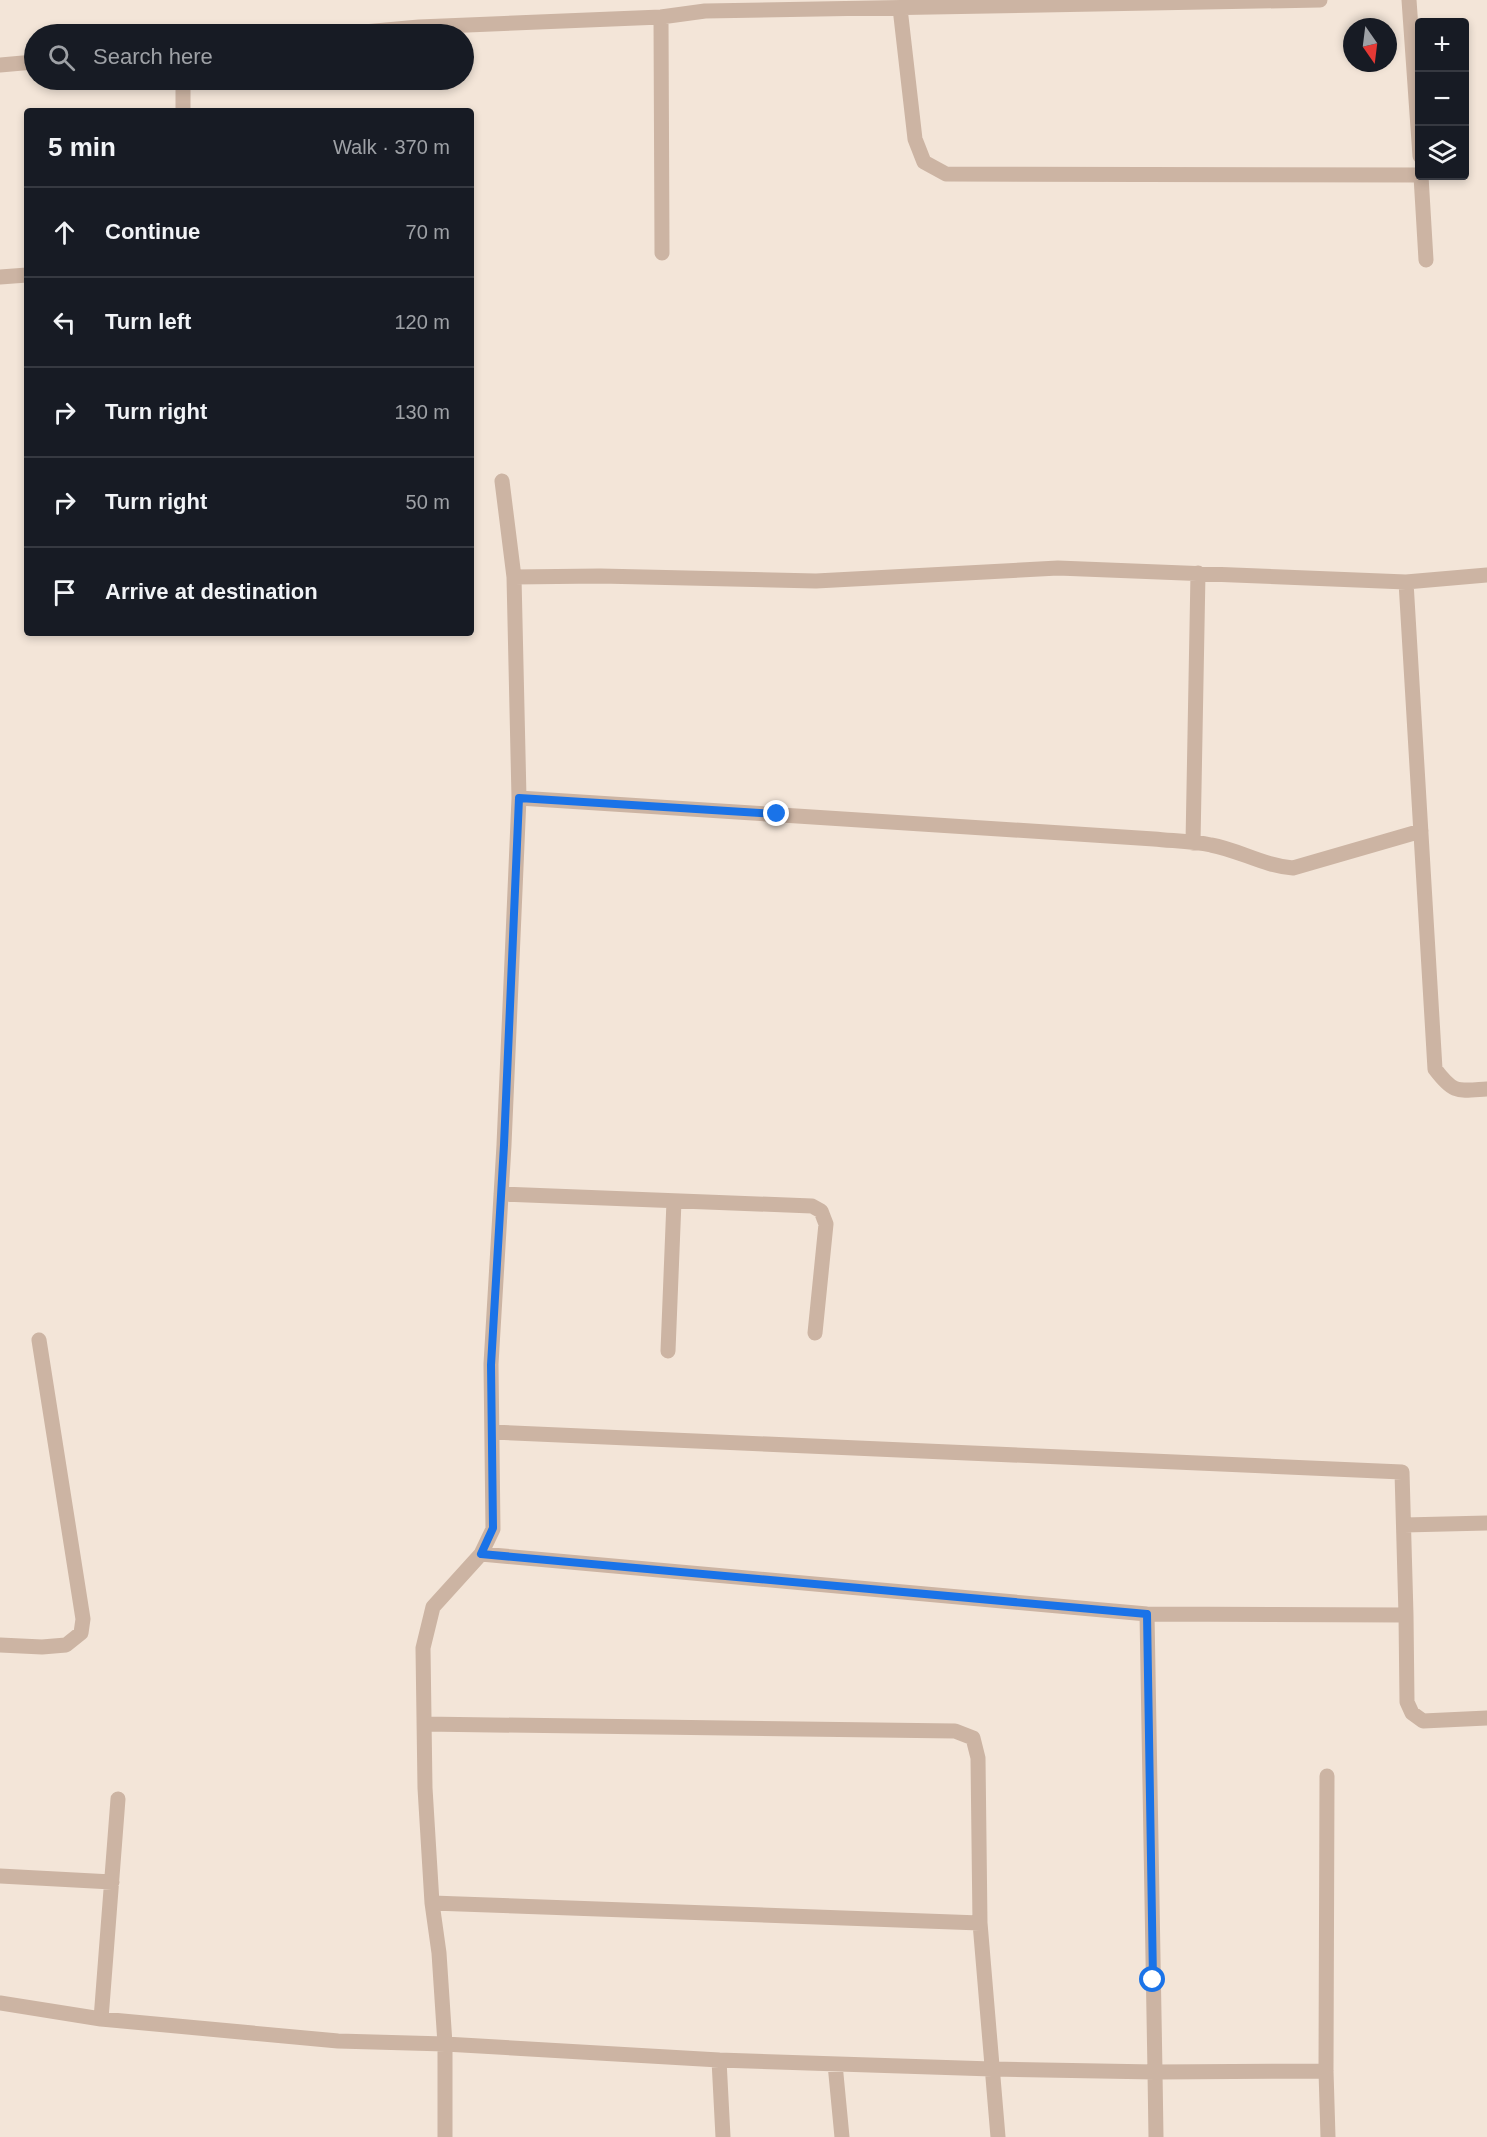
<!DOCTYPE html>
<html lang="en">
<head>
<meta charset="utf-8">
<style>
  body { margin:0; font-family:Helvetica,sans-serif; background:#242831; color:#f1f3f6 }
  .controls { position:absolute; right:18px; top:18px; display:grid; overflow:hidden; border-radius:6px; box-shadow:0 3px 9px #0003 }
  .controls button { width:54px; height:54px; display:grid; place-items:center; padding:0; border:0; border-bottom:2px solid #363941; background:#171b24; color:#f1f3f6; font:30px sans-serif }
  .compass { position:absolute; left:1343px; top:18px; width:54px; height:54px; border-radius:50%; background:#171b24; box-shadow:0 3px 9px #0003; rotate:166deg }
  .stop { position:absolute; width:18px; height:18px; margin:-14px; border:4px solid #1a73e8; border-radius:50%; background:#fff }
  .stop.end { background:#1a73e8; border-color:#fff; box-shadow:0 2px 6px #0008 }
  .list { margin:0; padding:0; list-style:none }
  h2 { display:flex; justify-content:space-between; align-items:center; height:78px; margin:0; padding:0 24px; font-size:26px }
  h2 small { font-size:20px; font-weight:400; color:#9ea1a6 }
  .list li { display:grid; grid-template-columns:39px 1fr auto; gap:18px; align-items:center; box-sizing:border-box; height:90px; padding:0 24px; border-top:2px solid #363941 }
  .list b { display:block; font-size:22px; white-space:nowrap }
  .list em { font-size:20px; font-style:normal; color:#9ea1a6 }
  .icon { flex:none; width:33px; height:33px; fill:none; stroke:currentColor; stroke-width:2; stroke-linecap:round; stroke-linejoin:round }
  .map { position:relative; flex:none; width:1487px; height:2137px; overflow:hidden }
  .search { position:absolute; background:#171b24; box-shadow:0 3px 9px #0003; left:24px; top:24px; width:450px; height:66px; display:flex; align-items:center; gap:15px; box-sizing:border-box; padding:0 21px; border-radius:33px; color:#9ea1a6; font-size:22px }
  .panel { position:absolute; background:#171b24; box-shadow:0 3px 9px #0003; left:24px; top:108px; width:450px; height:528px; border-radius:6px }
  .map>svg:first-child { display:block }
  .lines { fill:none; stroke-linecap:round; stroke-linejoin:round }
  .street { stroke:#ccb4a3; stroke-width:15 }
  .route { stroke:#1a73e8; stroke-width:8 }
</style>
</head>
<body>
<div class="map">
<svg width="1487" height="2137" viewBox="0 0 1487 2137">
  <rect width="100%" height="100%" fill="#f3e5d8"/>
  <g class="lines">
    <!-- street -->
    <path class="street" d="M1409,0L1420,156
      M900,8L915,139L924,162L946,174L1420,175
      M661,17L662,253
      M342,34L419,27L661,17L705,11L1320,0
      M0,65L34,62
      M183,80V111
      M1421,176L1426,260
      M0,277L27,275
      M502,481L514,577L600,576L816,581L1058,568L1406,582L1487,575
      M1406,582L1435,1069C1454,1094 1457,1091 1487,1089
      M519,798L1154,839C1172,841 1192,841 1211,845C1239,850 1264,866 1293,868L1421,831
      M1193,843L1198,573
      M501,1194L812,1206L821,1211L826,1224L815,1333
      M668,1351L674,1201
      M1404,1525L1487,1523
      M481,1554L1147,1614L1406,1615L1402,1472L492,1432
      M1406,1615L1407,1702L1412,1713L1423,1721L1487,1718
      M0,1645L42,1647L66,1645L81,1633L83,1619L39,1340
      M424,1724L955,1731L973,1738L978,1758L980,1923
      M1327,1776L1326,2071L1328,2137
      M0,1876L112,1882
      M432,1903L980,1923L998,2137
      M0,2003L101,2019L338,2041L445,2044L439,1953L432,1903L425,1788L423,1648L433,1607L481,1554L493,1529L491,1364L504,1145L519,798L514,577
      M101,2019L118,1799
      M719,2060L992,2069L1155,2072L1147,1614
      M835,2064L842,2137
      M445,2137V2044L719,2060L723,2137
      M1156,2137L1155,2072L1326,2071"/>
  </g>
  <g class="lines">
    <!-- route -->
    <path class="route" d="M777,814L519,798L504,1145L491,1365L493,1528L481,1554L1147,1614L1153,1980"/>
  </g>
</svg>
<div class="controls">
<button>+</button>
<button>−</button>
<button><svg class="icon" aria-label="layers" viewBox="0 0 24 24"><path d="M12 4l9 5-9 5-9-5zM3 14l9 5 9-5"/></svg></button>
</div>
<svg class="compass" viewBox="-18 -18 36 36"><path d="M0-13l5 13h-10z" fill="#e53935"/><path d="M0 13l5-13h-10z" fill="#9ea1a6"/></svg>
<div class="stop" style="left:1153px;top:1980px"></div>
<div class="stop end" style="left:777px;top:814px"></div>
<div class="search"><svg class="icon" aria-label="search" viewBox="0 0 24 24"><circle cx="10" cy="10" r="6"/><path d="M15 15l6 6"/></svg>Search here</div>
<section class="panel">
<h2>5 min<small>Walk · 370 m</small></h2>
<ul class="list">
<li><svg class="icon" aria-label="ahead" viewBox="0 0 24 24"><path d="M12 20V5M6 11l6-6 6 6"/></svg><div><b>Continue</b></div><em>70 m</em></li>
<li><svg class="icon" aria-label="left" viewBox="0 0 24 24"><path d="M17 20v-9H6M10 6l-5 5 5 5"/></svg><div><b>Turn left</b></div><em>120 m</em></li>
<li><svg class="icon" aria-label="right" viewBox="0 0 24 24"><path d="M7 20v-9h11M14 6l5 5-5 5"/></svg><div><b>Turn right</b></div><em>130 m</em></li>
<li><svg class="icon" aria-label="right" viewBox="0 0 24 24"><path d="M7 20v-9h11M14 6l5 5-5 5"/></svg><div><b>Turn right</b></div><em>50 m</em></li>
<li><svg class="icon" aria-label="arrive" viewBox="0 0 24 24"><path d="M6 21V4h12l-3 4 3 4H6"/></svg><div><b>Arrive at destination</b></div></li>
</ul>
</section>
</div>
</body>
</html>
